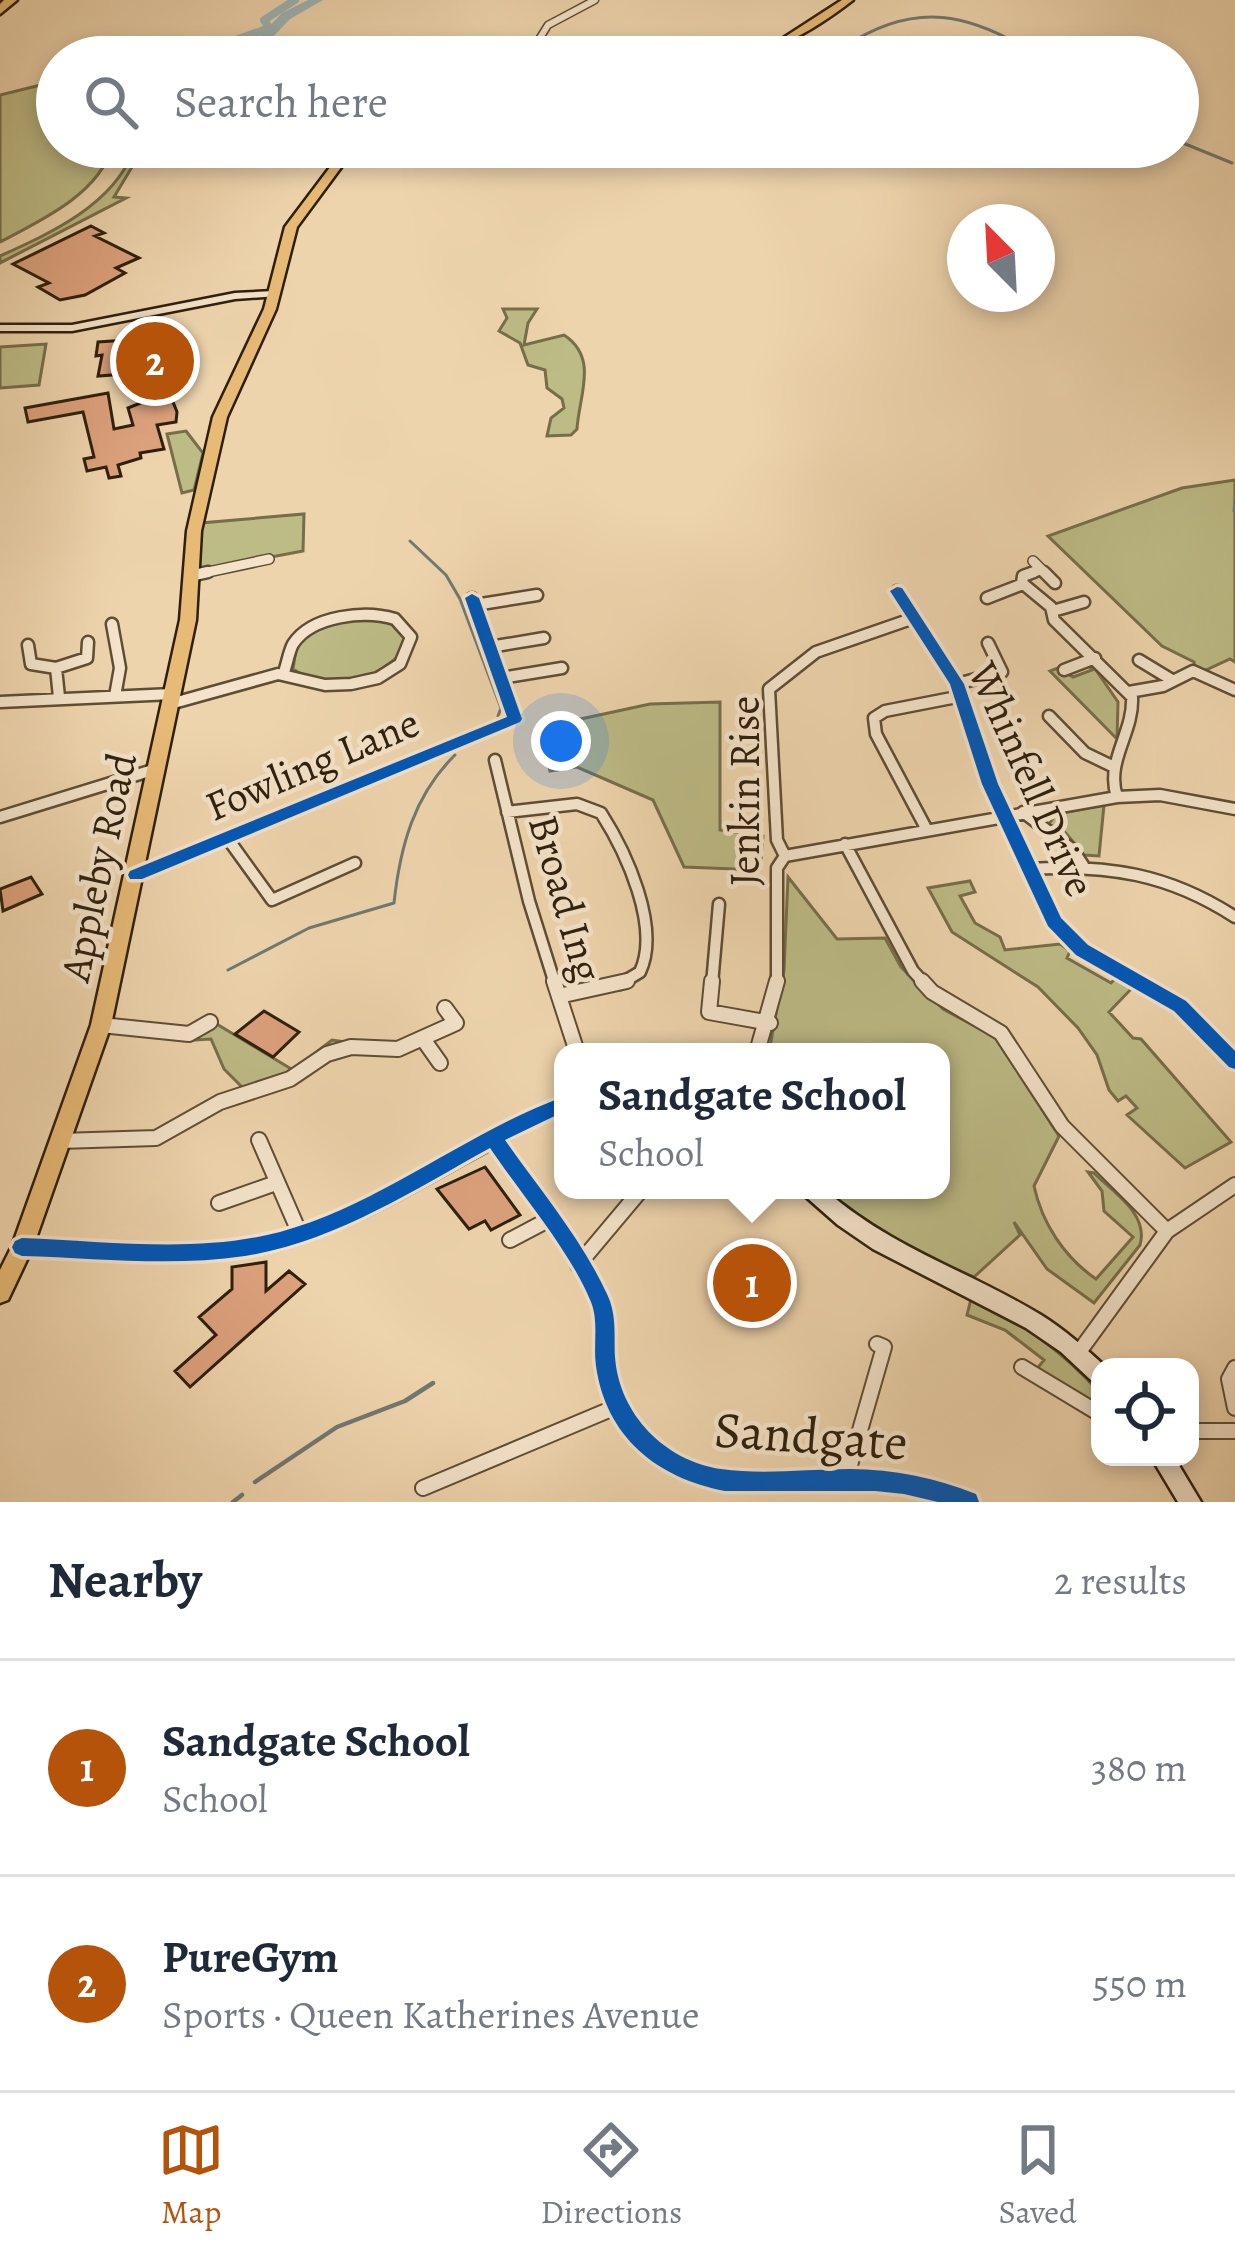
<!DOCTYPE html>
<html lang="en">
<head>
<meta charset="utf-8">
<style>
  body { margin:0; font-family:Alegreya,serif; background:#f6f6f7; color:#1f2937 }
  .controls { position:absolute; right:36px; bottom:36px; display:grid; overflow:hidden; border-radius:24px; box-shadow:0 6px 18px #0003 }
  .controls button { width:108px; height:108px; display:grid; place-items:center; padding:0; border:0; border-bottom:3px solid #e0e1e3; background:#fff; color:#1f2937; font:60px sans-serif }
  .compass { position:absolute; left:947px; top:204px; width:108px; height:108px; border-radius:50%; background:#fff; box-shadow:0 6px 18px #0003; rotate:336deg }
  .you { position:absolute; left:561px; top:741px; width:42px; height:42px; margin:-30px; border:9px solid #fff; border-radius:50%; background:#1a73e8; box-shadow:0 0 0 18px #1a73e833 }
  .badge { display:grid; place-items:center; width:78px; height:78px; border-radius:50%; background:#b45309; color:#fff; font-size:39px; font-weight:700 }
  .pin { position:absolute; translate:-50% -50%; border:6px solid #fff; box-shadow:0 3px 12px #0006 }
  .popup { position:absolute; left:554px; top:1043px; width:396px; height:156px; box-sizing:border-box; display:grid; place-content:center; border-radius:24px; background:#fff; filter:drop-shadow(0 3px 9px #0005); font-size:39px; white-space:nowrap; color:#747a83 }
  .popup b { font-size:45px; color:#1f2937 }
  .popup::after { content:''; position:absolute; left:50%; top:100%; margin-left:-24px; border:24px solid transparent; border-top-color:#fff }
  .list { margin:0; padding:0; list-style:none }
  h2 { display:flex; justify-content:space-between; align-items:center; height:156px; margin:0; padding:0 48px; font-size:51px }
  h2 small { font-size:39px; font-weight:400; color:#747a83 }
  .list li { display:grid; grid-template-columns:78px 1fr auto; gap:36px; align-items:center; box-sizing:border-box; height:216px; padding:0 48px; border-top:3px solid #e0e1e3 }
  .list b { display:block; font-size:45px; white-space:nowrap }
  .list p { margin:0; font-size:39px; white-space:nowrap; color:#747a83 }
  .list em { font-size:39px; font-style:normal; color:#747a83 }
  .icon { flex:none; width:66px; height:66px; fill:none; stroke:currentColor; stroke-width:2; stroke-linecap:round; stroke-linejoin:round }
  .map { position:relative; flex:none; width:1235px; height:1502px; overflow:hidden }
  .search { position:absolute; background:#fff; box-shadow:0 6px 18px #0003; left:36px; right:36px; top:36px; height:132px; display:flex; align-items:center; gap:30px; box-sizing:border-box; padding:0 42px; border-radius:66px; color:#747a83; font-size:45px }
  .sheet { height:588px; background:#fff }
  nav { display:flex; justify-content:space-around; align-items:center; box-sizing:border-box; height:168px; border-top:3px solid #e0e1e3; background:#fff; font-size:33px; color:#747a83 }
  nav a { display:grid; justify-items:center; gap:6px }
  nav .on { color:#b45309 }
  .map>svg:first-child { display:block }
  .green { fill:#bdbb86; stroke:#766e4a; stroke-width:3 }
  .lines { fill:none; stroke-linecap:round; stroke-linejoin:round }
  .stream-far1 { stroke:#717972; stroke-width:3 }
  .stream { stroke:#717972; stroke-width:4.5 }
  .canal { stroke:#9eb5b5; stroke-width:8 }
  .river { fill:#9eb5b5; fill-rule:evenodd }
  .building { fill:#dca17d; stroke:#2e200d; stroke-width:3 }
  .street-far3-casing { stroke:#5e4d35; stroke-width:9 }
  .street-far2-casing { stroke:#5e4d35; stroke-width:12 }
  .street-far1-casing { stroke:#5e4d35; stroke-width:15 }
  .street-casing { stroke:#5e4d35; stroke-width:18 }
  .secondary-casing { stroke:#2e200d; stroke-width:5 }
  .primary-casing { stroke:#2e200d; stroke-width:5 }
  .highway-casing { stroke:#2e200d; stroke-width:5 }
  .street-far3 { stroke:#f4e3ca; stroke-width:6 }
  .street-far2 { stroke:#f4e3ca; stroke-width:9 }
  .street-far1 { stroke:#f4e3ca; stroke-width:10 }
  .street { stroke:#f4e3ca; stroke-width:14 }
  .secondary { fill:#f4e3ca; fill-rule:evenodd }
  .primary { fill:#e7ba76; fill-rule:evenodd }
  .highway { fill:#e7ba76; fill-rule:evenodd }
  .cycleway-casing { stroke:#f4e3ca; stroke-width:7 }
  .cycleway { fill:#0057b8; fill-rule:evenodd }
  .labels { text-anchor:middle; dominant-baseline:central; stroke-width:9; stroke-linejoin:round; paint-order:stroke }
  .street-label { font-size:42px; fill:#2e200d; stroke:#f4e3ca }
  .near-street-label { font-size:51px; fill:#2e200d; stroke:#f4e3ca }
</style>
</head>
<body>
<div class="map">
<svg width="1235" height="1502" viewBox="0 0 1235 1502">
  <rect width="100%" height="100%" fill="#eed4ad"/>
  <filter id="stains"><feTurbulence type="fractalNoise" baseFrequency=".00167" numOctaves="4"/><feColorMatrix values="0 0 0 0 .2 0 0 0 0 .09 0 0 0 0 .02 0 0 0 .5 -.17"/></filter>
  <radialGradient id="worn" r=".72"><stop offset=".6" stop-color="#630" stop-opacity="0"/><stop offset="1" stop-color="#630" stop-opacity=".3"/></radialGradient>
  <!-- green -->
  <path class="green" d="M57,81V147H112C99,194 40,221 0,242V95Z
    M144,147L114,197L126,198L0,263V256C51,233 113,205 134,150Z
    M503,309H537L528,323L524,345L564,335C599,358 579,395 577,429L571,435L547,436L551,418L564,408L562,399L547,388L545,370L528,365L520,343L499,331L507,318Z
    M46,344L39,385L0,388V347Z
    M186,431L203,453L194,490L182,493L167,434Z
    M1235,480V662L1230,659L1206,670L1195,668L1194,662L1162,646L1048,536L1182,488Z
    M304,514L303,551L196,571L201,523Z
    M359,619L388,622L405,633L406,648C380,679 329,696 293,669L297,643C316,628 335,622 359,619Z
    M1091,663L1118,702L1117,739L1050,671L1058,668L1073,677L1092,670L1088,664Z
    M720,702V830L763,836L760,870L684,867L653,800L577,767L550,771L539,728L650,704Z
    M1104,805L1099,856L1084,855L1064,831L1049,824L1056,814Z
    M788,877L837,939L885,938L901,967L943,1009L995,1037L1059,1136L1034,1186C1042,1223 1064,1257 1096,1279L1133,1237L1104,1211L1102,1191L1088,1172L1094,1173C1114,1193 1149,1214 1140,1245L1094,1303L1047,1269L1014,1222L1020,1235L974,1277L881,1237L827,1190H941V1052H769L784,970Z
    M970,881L975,892L960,896L975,923L1000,937L1005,950L1060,944L1070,951L1067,958L1111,983L1117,977L1134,986L1109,1012L1133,1038L1141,1039L1231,1142L1185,1168L1127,1115L1137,1108L1126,1096L1118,1101L1109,1090L1097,1055L1078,1028L1038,987L952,932L928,888Z
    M215,1023L293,1070L332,1040L353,1043L295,1072L244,1089L224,1069L211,1039L195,1040Z
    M971,1299C1022,1322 1062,1351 1100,1393V1408L1036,1370L1044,1360L1005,1330L967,1315Z"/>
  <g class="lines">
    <!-- stream-far1 -->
    <path class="stream-far1" d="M844,47C915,0 970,12 1040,57
      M1178,141L1232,163
      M1234,511L1235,500
      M410,541L446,575L460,599L501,708L498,716
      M228,970L309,928L394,903C400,847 414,795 455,755"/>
    <!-- stream -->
    <path class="stream" d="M255,1482L337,1427L405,1401L433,1383
      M233,1502L242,1495"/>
    <!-- canal -->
    <path class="canal" d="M227,43L264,30L268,26L264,20L295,0"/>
    <!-- river -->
    <path class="river" d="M308,0H323L290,19L267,43L227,57H209L259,37L282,13Z"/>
  </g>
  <!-- building -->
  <path class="building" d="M91,226L104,233L95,236L139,258L116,268L125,273L85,295L60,300L38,287L49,283L13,264Z
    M142,339L138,373L98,376L102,355L96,356L98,342Z
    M108,393L114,429L133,425L128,408L143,402L171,397L177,412L176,422L157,425L164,449L140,453L141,458L118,465L121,476L109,478L106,467L87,471L84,459L94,457L83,412L28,422L25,408Z
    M31,877L42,894L3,911L0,889Z
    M264,1011L299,1032L273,1057L235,1034Z
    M485,1167L520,1215L491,1230L485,1221L469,1229L437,1189Z
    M266,1262V1291L289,1271L305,1284L190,1387L175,1371L216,1335L199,1317L232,1289V1267Z"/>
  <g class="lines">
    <defs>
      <path id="street-far3" d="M528,57L548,25L595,0"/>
      <path id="street-far2" d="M1033,561L1047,575
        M194,575L269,559
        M1025,575L1040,570"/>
      <path id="street-far1" d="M1034,572L1023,576L1022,583L1051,607L1054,620L1132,697C1134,733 1105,761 1117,797
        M1044,572L1055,583
        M190,576L208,572
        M897,591L957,684L990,784L1054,922L1082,950L1141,984
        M987,598L1023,584
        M475,605L537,595
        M1053,611L1084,602
        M112,624L120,668L115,696
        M28,645L31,664L56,668L59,697
        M490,647L544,638
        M1139,660L1172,680
        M56,668L87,658L88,642
        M1064,670L1095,658
        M501,678L562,668
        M957,684L1002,672L988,643
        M1129,692L1163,686L1193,671L1235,690
        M0,702L172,694
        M170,704L278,674L325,685L351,684L378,678L400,664L411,637L395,619C366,610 312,615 293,644C289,651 287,664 284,672
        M1049,716L1085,753L1112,766
        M495,760L529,901L555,984
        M507,812L577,804L601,813C626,852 661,927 640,972L620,984
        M1023,812L1073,850L1083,865
        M0,817L156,769
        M927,830L876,734L874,718L885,711L962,696
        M228,839L272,900L355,863
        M845,844L913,971L925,984
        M785,856L1117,797L1160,795L1235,809
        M785,856L777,840L769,689L816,652L914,618
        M1029,869C1107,864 1169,874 1235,917
        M136,875L515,719L472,598
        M712,984L719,904
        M777,984V868L785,856"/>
      <path id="street" d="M554,981L577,1052
        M712,981L709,1012L770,1023
        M922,981L932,992L1001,1033L1062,1126L1167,1231
        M1136,981L1180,1006L1235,1062
        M559,996L627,981
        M101,1025L189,1034L210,1022
        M423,1039L440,1063
        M757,1052L777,981
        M493,1138C529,1190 578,1242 601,1302C609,1322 603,1345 606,1366C615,1430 665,1469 725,1480C809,1484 887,1473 968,1502
        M259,1140L300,1234
        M60,1141L156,1138L220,1102L290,1079L327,1054L351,1047L398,1049L456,1023L445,1008
        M219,1203L276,1183
        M510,1240L548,1220
        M578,1265L641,1190
        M1079,1352L1167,1231L1235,1185
        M1022,1367L1100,1414
        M1235,1368L1229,1379L1235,1408
        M1190,1431H1235
        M846,1479L884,1347L877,1344
        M423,1488L616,1407"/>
      <path id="secondary" d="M274,291L278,292V296L235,299L72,331H0V325H72L235,293Z
        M563,1097V1112C468,1155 382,1221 280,1249C196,1271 107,1258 22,1256L15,1253L12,1247L15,1241L22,1238C107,1241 196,1254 280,1232C382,1204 465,1133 563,1097Z
        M803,1190H825C893,1249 967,1270 1041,1315C1065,1330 1085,1348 1106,1367H1100V1385L1093,1382L1061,1352L1026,1328L873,1249L838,1225L805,1196Z
        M1151,1457H1174L1201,1502H1178Z"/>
      <path id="primary" d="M842,0H853C814,30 771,57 721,57L777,42Z
        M358,147H371L345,162L297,227L276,309L227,417L201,531L196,620L111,1025L33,1247L8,1300L0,1303V1270L12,1246L91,1025L180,620L187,531L213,417L264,309L285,227L337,158Z"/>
      <path id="highway" d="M4,0H17L0,14V4Z"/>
    </defs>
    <!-- street-far3 casing -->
    <use href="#street-far3" class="street-far3-casing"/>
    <!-- street-far2 casing -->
    <use href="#street-far2" class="street-far2-casing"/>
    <!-- street-far1 casing -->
    <use href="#street-far1" class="street-far1-casing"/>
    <!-- street casing -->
    <use href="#street" class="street-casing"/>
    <!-- secondary casing -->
    <use href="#secondary" class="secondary-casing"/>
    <!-- primary casing -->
    <use href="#primary" class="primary-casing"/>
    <!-- highway casing -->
    <use href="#highway" class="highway-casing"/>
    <!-- street-far3 -->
    <use href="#street-far3" class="street-far3"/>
    <!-- street-far2 -->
    <use href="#street-far2" class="street-far2"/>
    <!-- street-far1 -->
    <use href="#street-far1" class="street-far1"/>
    <!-- street -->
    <use href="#street" class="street"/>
    <!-- secondary -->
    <use href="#secondary" class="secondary"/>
    <!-- primary -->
    <use href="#primary" class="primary"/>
    <!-- highway -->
    <use href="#highway" class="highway"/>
    <defs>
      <path id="cycleway" d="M897,587L902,588L964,684L998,784L1061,918L1088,945L1186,1001L1235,1051V1069L1229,1067L1174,1011L1076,955L1048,926L982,784L950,684L890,591Z
        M472,594L479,598L522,719L520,722L142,879H130L128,875L130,871L507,717L465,598Z
        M563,1097V1112L505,1140C540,1190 581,1238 607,1294C617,1315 614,1335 615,1357C619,1414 665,1461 721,1469C763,1475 807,1469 850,1469C894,1469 935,1478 976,1494L979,1502H938L904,1494L875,1491H725C657,1478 606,1437 596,1366C593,1345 599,1322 591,1302C571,1252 521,1194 490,1148C412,1191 334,1242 245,1256C171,1267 96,1258 22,1256L15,1253L12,1247L15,1241L22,1238C107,1241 196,1254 280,1232C382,1204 465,1133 563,1097Z"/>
    </defs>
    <!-- cycleway casing -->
    <use href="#cycleway" class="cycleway-casing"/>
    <!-- cycleway -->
    <use href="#cycleway" class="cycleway"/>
  </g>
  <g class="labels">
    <!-- street labels -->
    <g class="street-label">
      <text transform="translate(312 764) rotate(-23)">Fowling Lane</text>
      <text transform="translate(1032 779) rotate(66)">Whinfell Drive</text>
      <text transform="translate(744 791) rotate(-90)">Jenkin Rise</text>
      <text transform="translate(98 867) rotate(-78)">Appleby Road</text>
      <text transform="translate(566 898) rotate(74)">Broad Ing</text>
    </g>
    <!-- near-street labels -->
    <g class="near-street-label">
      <text transform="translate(811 1436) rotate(4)">Sandgate</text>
    </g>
  </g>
  <rect width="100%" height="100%" filter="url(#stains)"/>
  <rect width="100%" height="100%" fill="url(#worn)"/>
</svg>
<div class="controls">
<button><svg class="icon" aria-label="locate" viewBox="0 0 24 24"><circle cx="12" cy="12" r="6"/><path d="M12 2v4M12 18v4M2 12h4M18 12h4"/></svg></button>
</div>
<svg class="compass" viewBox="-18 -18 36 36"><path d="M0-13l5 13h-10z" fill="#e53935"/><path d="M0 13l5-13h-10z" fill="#747a83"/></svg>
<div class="you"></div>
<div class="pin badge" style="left:752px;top:1283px">1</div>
<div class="popup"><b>Sandgate School</b>School</div>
<div class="pin badge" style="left:155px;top:361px">2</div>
<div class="search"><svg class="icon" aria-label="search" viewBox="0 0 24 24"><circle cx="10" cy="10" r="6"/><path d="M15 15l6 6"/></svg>Search here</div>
</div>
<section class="sheet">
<h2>Nearby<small>2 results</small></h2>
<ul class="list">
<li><span class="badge">1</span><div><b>Sandgate School</b><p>School</p></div><em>380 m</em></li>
<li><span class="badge">2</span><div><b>PureGym</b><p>Sports · Queen Katherines Avenue</p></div><em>550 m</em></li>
</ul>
</section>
<nav>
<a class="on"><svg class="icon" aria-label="map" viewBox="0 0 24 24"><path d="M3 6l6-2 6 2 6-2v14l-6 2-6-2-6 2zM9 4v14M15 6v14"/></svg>Map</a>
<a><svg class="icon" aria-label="directions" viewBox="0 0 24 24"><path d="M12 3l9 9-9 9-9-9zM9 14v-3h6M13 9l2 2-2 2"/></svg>Directions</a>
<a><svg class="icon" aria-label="saved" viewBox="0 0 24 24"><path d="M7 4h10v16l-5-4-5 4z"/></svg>Saved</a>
</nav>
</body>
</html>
